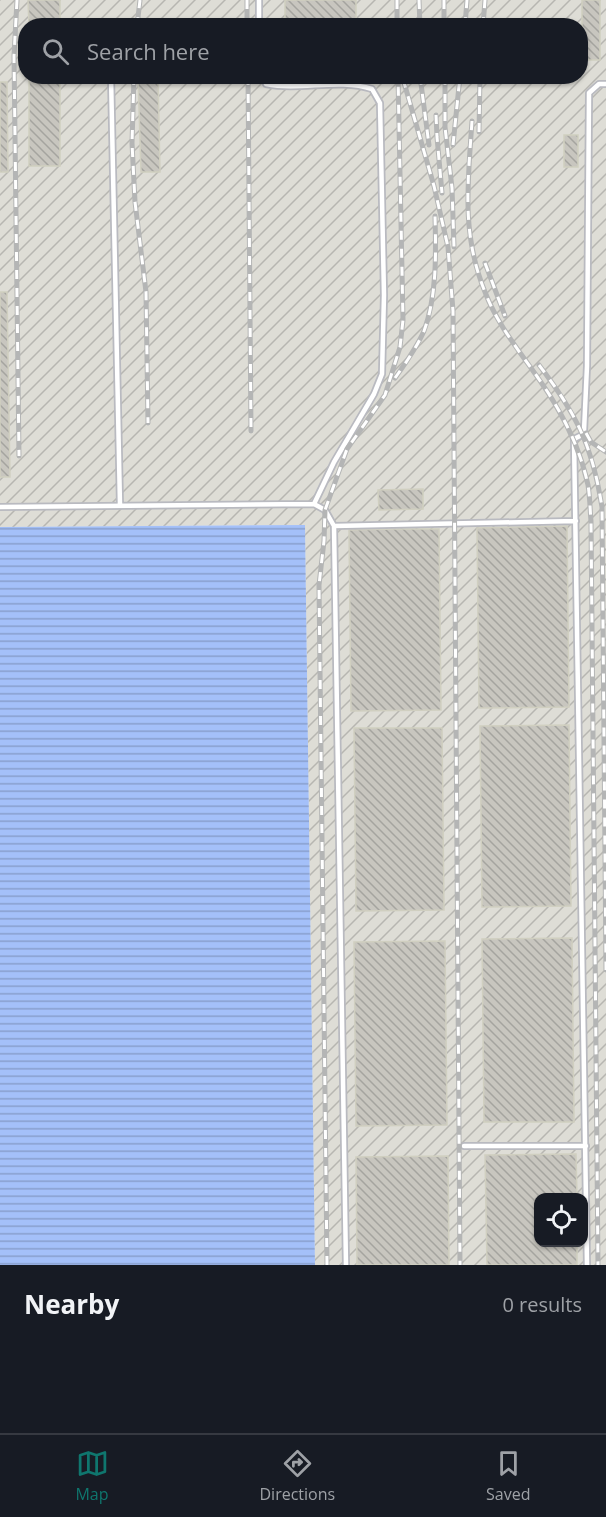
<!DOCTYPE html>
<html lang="en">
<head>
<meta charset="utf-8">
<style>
  body { margin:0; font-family:"Open Sans",sans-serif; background:#20242c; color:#f1f3f6 }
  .controls { position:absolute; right:18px; bottom:18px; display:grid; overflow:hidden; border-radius:12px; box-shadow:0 2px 4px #0004 }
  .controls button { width:54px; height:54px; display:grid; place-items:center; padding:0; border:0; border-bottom:2px solid #363941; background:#171b24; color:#f1f3f6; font:30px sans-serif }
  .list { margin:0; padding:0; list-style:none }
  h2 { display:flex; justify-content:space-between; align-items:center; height:78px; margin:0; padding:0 24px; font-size:26px }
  h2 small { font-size:20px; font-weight:400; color:#9ea1a6 }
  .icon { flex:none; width:33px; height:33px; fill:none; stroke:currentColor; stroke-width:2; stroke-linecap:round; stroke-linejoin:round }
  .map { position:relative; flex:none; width:606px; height:1265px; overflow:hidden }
  .search { position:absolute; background:#171b24; box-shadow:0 2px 4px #0004; left:18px; right:18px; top:18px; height:66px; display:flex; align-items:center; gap:15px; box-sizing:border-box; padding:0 21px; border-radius:24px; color:#9ea1a6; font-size:22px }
  .sheet { height:168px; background:#171b24 }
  nav { display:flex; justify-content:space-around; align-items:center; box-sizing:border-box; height:84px; border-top:2px solid #363941; background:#171b24; font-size:16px; color:#9ea1a6 }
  nav a { display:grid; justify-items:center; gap:3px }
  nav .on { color:#0f766e }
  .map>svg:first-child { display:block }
  .industrial { fill:url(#industrial-furrows); fill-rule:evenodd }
  .water { fill:url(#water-rules) }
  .building { fill:url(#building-back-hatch); stroke:#d0cfc0; stroke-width:1.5 }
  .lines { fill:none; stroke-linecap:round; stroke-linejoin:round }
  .service-casing { stroke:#b9bac0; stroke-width:8 }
  .service { stroke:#fff; stroke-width:4.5 }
  .rail-casing { stroke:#b4b5b5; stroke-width:5 }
  .rail { stroke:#fff; stroke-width:3; stroke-dasharray:9; stroke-linecap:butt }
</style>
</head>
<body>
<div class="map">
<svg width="606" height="1265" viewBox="0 0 606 1265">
  <defs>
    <pattern id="industrial-furrows" width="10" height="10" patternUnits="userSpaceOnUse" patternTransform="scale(1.5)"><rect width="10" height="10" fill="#deddd6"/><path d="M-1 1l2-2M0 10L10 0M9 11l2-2" fill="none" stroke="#b7b6b1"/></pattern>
    <pattern id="water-rules" width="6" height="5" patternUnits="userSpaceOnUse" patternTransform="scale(1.5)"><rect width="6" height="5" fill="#a4c0f9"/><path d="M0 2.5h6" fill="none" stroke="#899fcd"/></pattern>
    <pattern id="building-back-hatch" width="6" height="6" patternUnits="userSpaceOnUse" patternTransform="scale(1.5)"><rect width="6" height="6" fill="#c8c6bf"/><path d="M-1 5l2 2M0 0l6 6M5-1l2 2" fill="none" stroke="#a5a49f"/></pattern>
  </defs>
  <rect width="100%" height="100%" fill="#ecece2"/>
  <!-- industrial -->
  <path class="industrial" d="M0,0H606V1265H315L305,525L0,527ZM26,26H580V76H26ZM538,1198H584V1242H538Z"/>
  <!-- water -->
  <path class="water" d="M305,525L315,1265H0V527Z"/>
  <!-- building -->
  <path class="building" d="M28,0H60V26H29Z
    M285,0H356V26H285Z
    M582,0H600V60H582Z
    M29,76H60V166H29Z
    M138,76H158L160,172H141Z
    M0,82H7L8,172H0Z
    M564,135H578V167H564Z
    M0,292H7L10,477H0Z
    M423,489V509L379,510L378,490Z
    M567,526L569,707L479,708L477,528Z
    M396,529H439L441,710L351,711L349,530Z
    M569,725L571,906L482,907L480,726Z
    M354,728H442L444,910L356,911Z
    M572,938L574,1122H484L482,939Z
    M445,941L447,1125L356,1126L354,942Z
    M576,1154L577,1197H538V1242H577V1265H487L485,1155Z
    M448,1156L449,1265H357L356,1157Z"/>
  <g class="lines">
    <defs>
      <path id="service" d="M259,0V26
        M111,76L120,505
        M263,76L266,84C301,91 338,78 372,89L380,103L384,295L382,374L374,394L334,462L314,504
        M0,507L314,504L325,510L334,526L576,521
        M334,526L346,1265
        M464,1146H586
        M587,1265L574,439L584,434V431L587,366L589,93L599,84H606"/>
    </defs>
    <!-- service casing -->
    <use href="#service" class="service-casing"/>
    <!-- service -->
    <use href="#service" class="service"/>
    <defs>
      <path id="rail" d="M17,0L14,56L19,456
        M247,0V26
        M397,0V26
        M419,0L420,26
        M444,0V26
        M137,26L140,0
        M465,26L467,0
        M483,26L485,0
        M134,76L132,143L135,202L146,292L148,423
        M248,76L251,431
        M420,76L429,145
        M445,76V127L452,188L454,247
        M403,79L434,186L448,247L453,311L460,1265
        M436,115L437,137L442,193
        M472,121C468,182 461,233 485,292C501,334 533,366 555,404C570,429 582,457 588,485C590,497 590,510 591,521L598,1265
        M479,132L480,76
        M453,145L460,76
        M485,263L505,316
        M539,365C577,415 592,445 602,507L606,970
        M395,378C405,364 417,347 424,331C437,296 436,253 435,216
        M586,433L591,442L606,452
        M327,1265L319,585L324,541L325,510L347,449L385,395L400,347L403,320L398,76"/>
    </defs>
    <!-- rail casing -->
    <use href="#rail" class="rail-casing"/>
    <!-- rail -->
    <use href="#rail" class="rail"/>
  </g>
</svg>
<div class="controls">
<button><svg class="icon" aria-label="locate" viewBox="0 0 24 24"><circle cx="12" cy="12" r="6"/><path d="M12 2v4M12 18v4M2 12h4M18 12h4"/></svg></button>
</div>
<div class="search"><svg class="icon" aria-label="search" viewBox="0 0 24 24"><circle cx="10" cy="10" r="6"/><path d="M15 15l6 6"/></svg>Search here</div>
</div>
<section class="sheet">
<h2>Nearby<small>0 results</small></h2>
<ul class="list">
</ul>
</section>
<nav>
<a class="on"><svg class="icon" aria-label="map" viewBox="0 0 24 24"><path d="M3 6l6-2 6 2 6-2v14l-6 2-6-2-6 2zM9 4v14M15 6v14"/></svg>Map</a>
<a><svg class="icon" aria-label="directions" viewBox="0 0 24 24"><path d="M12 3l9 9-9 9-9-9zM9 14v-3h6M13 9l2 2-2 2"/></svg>Directions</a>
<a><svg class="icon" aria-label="saved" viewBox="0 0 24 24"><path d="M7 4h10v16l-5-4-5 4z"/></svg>Saved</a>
</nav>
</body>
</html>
